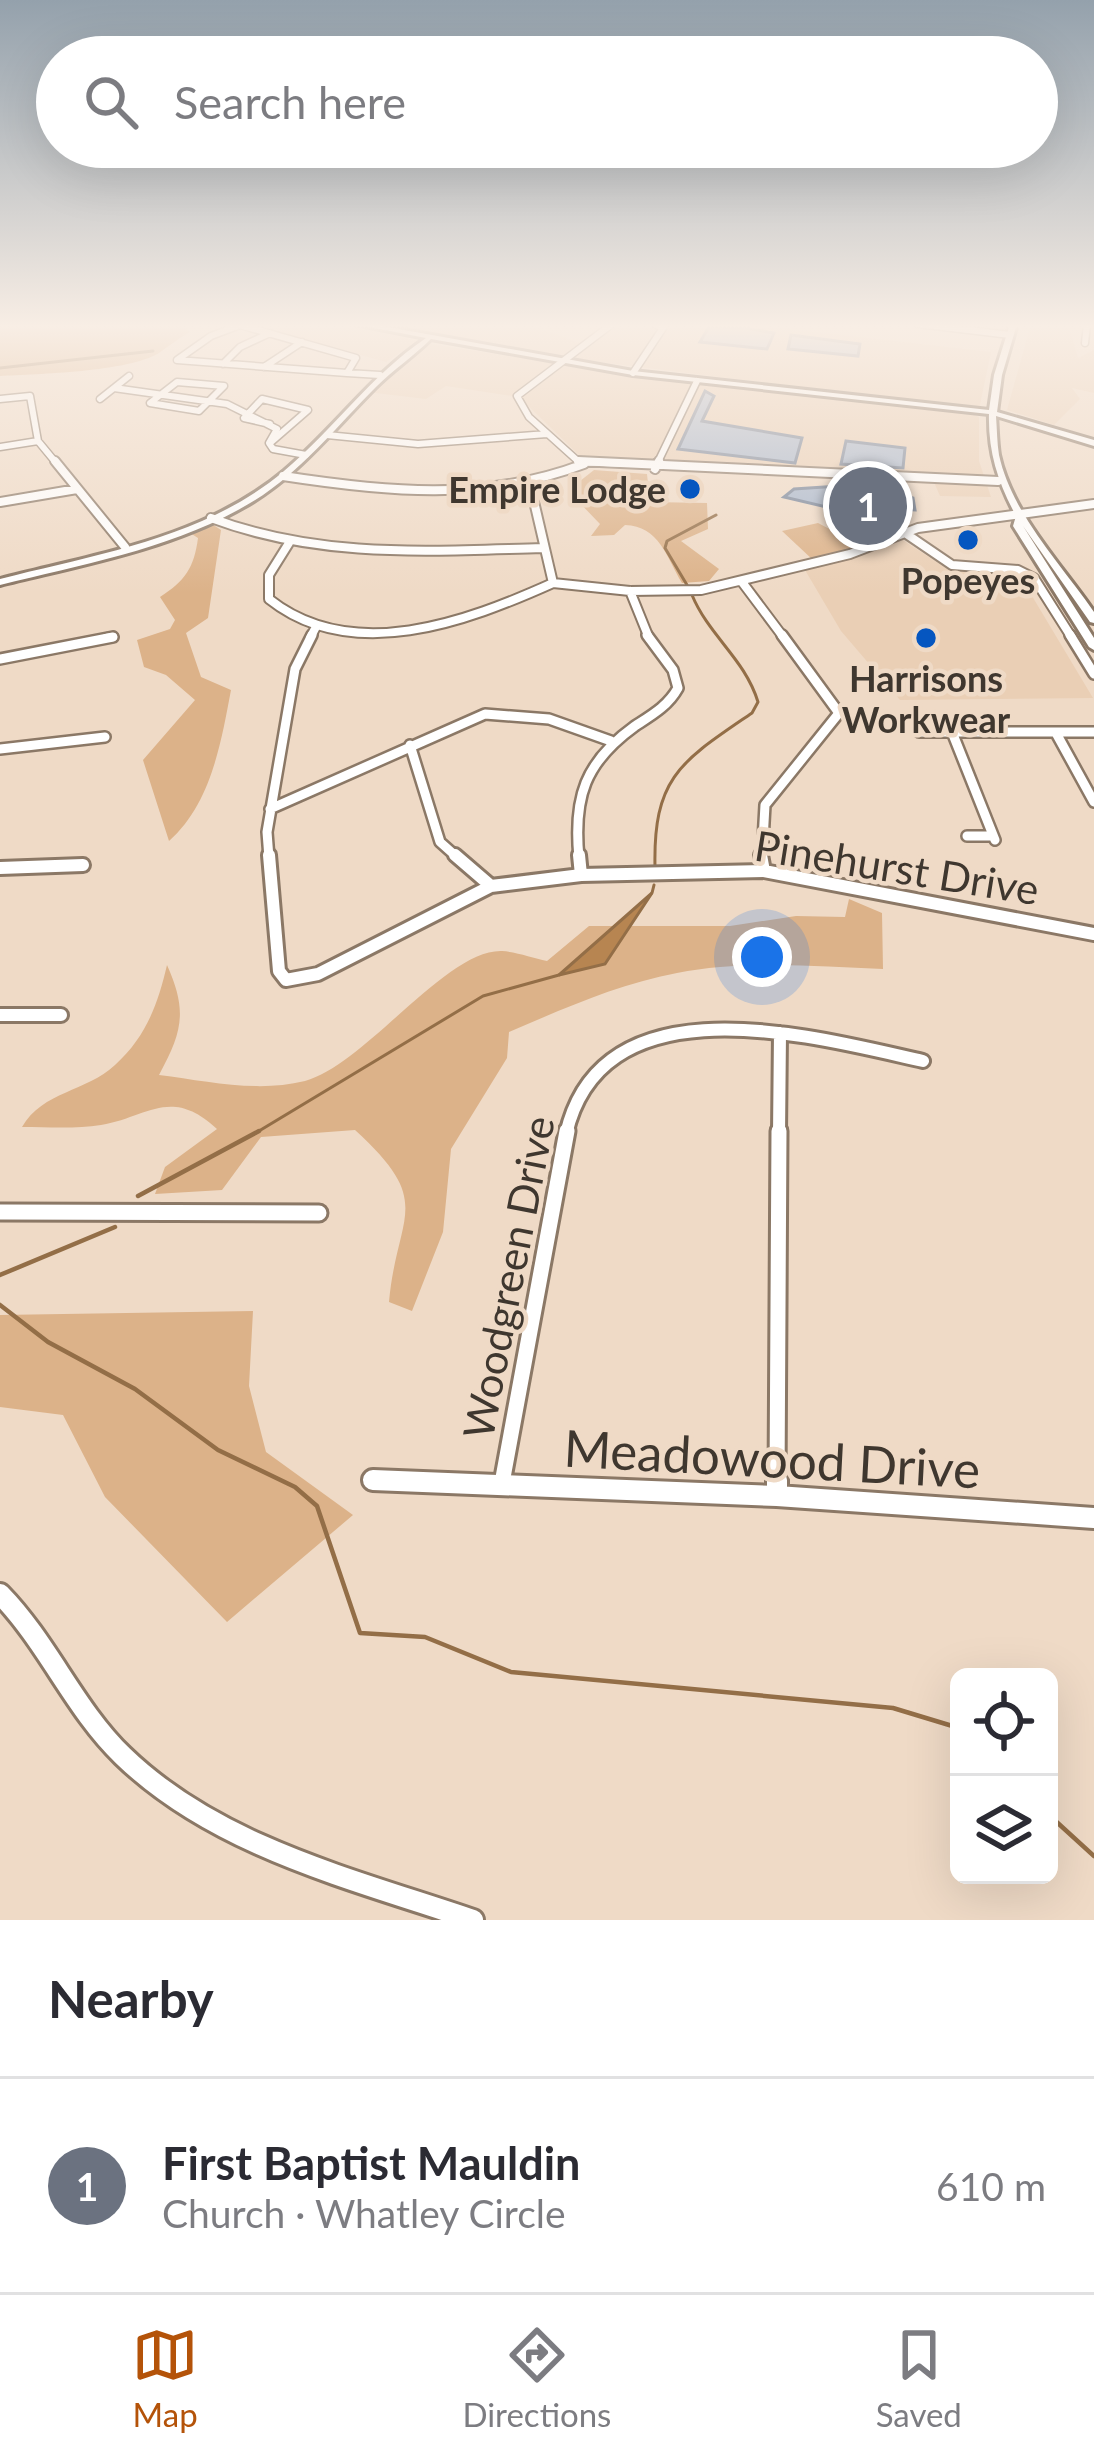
<!DOCTYPE html>
<html lang="en">
<head>
<meta charset="utf-8">
<style>
  body { margin:0; font-family:Lato,sans-serif; background:#f2f2f3; color:#2b2b33 }
  .controls { position:absolute; right:36px; bottom:36px; display:grid; overflow:hidden; border-radius:18px; box-shadow:0 12px 48px #0002 }
  .controls button { width:108px; height:108px; display:grid; place-items:center; padding:0; border:0; border-bottom:3px solid #e1e1e2; background:#fff; color:#2b2b33; font:60px sans-serif }
  .you { position:absolute; left:762px; top:957px; width:42px; height:42px; margin:-30px; border:9px solid #fff; border-radius:50%; background:#1a73e8; box-shadow:0 0 0 18px #1a73e833 }
  .badge { display:grid; place-items:center; width:78px; height:78px; border-radius:50%; background:#b45309; color:#fff; font-size:39px; font-weight:700 }
  .pin { position:absolute; translate:-50% -50%; border:6px solid #fff; box-shadow:0 3px 12px #0006 }
  .list { margin:0; padding:0; list-style:none }
  h2 { display:flex; justify-content:space-between; align-items:center; height:156px; margin:0; padding:0 48px; font-size:51px }
  h2 small { font-size:39px; font-weight:400; color:#7c7c81 }
  .list li { display:grid; grid-template-columns:78px 1fr auto; gap:36px; align-items:center; box-sizing:border-box; height:216px; padding:0 48px; border-top:3px solid #e1e1e2 }
  .list b { display:block; font-size:45px; white-space:nowrap }
  .list p { margin:0; font-size:39px; white-space:nowrap; color:#7c7c81 }
  .list em { font-size:39px; font-style:normal; color:#7c7c81 }
  .icon { flex:none; width:66px; height:66px; fill:none; stroke:currentColor; stroke-width:2; stroke-linecap:round; stroke-linejoin:round }
  .map { position:relative; flex:none; width:1094px; height:1920px; overflow:hidden }
  .search { position:absolute; background:#fff; box-shadow:0 12px 48px #0002; left:36px; right:36px; top:36px; height:132px; display:flex; align-items:center; gap:30px; box-sizing:border-box; padding:0 42px; border-radius:66px; color:#7c7c81; font-size:45px }
  .sheet { height:372px; background:#fff }
  nav { display:flex; justify-content:space-around; align-items:center; box-sizing:border-box; height:168px; border-top:3px solid #e1e1e2; background:#fff; font-size:33px; color:#7c7c81 }
  nav a { display:grid; justify-items:center; gap:6px }
  nav .on { color:#b45309 }
  .map>svg:first-child { display:block }
  .built { fill:#eacfb5 }
  .green { fill:#dcb289 }
  .water { fill:#b78551; stroke:#936e47; stroke-width:3 }
  .lines { fill:none; stroke-linecap:round; stroke-linejoin:round }
  .stream-far1 { stroke:#936e47; stroke-width:3 }
  .stream { stroke:#936e47; stroke-width:4.5 }
  .building { fill:#a7b6cc; stroke:#778499; stroke-width:3 }
  .minor-far5-casing { stroke:#8b7866; stroke-width:9 }
  .minor-far4-casing { stroke:#8b7866; stroke-width:12 }
  .minor-far3-casing { stroke:#8b7866; stroke-width:14 }
  .minor-far2-casing { stroke:#8b7866; stroke-width:18 }
  .minor-far1-casing { stroke:#8b7866; stroke-width:21 }
  .minor-casing { stroke:#8b7866; stroke-width:26 }
  .major-casing { stroke:#8b7866; stroke-width:6 }
  .minor-far5 { stroke:#fff; stroke-width:6 }
  .minor-far4 { stroke:#fff; stroke-width:8 }
  .minor-far3 { stroke:#fff; stroke-width:9 }
  .minor-far2 { stroke:#fff; stroke-width:12 }
  .minor-far1 { stroke:#fff; stroke-width:15 }
  .minor { stroke:#fff; stroke-width:20 }
  .major { fill:#fff; fill-rule:evenodd }
  .poi-dot { fill:#0556c0; stroke:#efdac6; stroke-width:4.5 }
  .labels { text-anchor:middle; dominant-baseline:central; stroke-width:9; stroke-linejoin:round; paint-order:stroke }
  .far-poi-label { font-size:36px; font-weight:bold; fill:#3f372f; stroke:#efdac6 }
  .street-label { font-size:42px; fill:#3f372f; stroke:#efdac6 }
  .near-street-label { font-size:51px; fill:#3f372f; stroke:#efdac6 }
</style>
</head>
<body>
<div class="map">
<svg width="1094" height="1920" viewBox="0 0 1094 1920">
  <rect width="100%" height="100%" fill="#efdac6"/>
  <!-- built -->
  <path class="built" d="M345,324L418,341L386,362L255,326Z
    M373,324H528L582,344L615,324H745L991,352L979,409L559,357Z
    M1031,324H1068L1078,358L1094,350V393L1072,388L1080,399L1054,425L1007,410Z
    M430,344L641,376L972,414L979,417V461L991,497L940,496L933,480L594,461L581,457L519,397L446,386L426,399L367,392L392,368Z
    M901,539L946,568L1023,581L1093,698L900,700L841,631L805,570Z"/>
  <!-- green -->
  <path class="green" d="M0,324H178L190,332C179,338 169,346 159,353C128,372 37,374 0,376Z
    M594,470L647,474L650,502L707,503L708,529L681,541L719,569L709,581L682,583C666,556 659,526 625,525L614,535L591,536L600,524L575,498L580,481Z
    M209,522L221,530L208,618L186,633L201,677L231,690C221,743 211,804 169,841L143,760L195,700L166,675L144,667L137,640L170,629L175,620L160,597C185,581 194,568 198,538L187,531Z
    M818,523L862,546L813,560L782,531Z
    M849,899L882,913L883,969C815,966 743,960 677,973C618,984 563,1009 509,1032L507,1058L451,1149L443,1232L412,1311L389,1302C397,1212 436,1204 355,1130L261,1137L222,1190L155,1194L165,1167L217,1129C171,1086 148,1117 101,1125C76,1129 48,1127 22,1127C43,1091 86,1092 115,1065C146,1037 158,1004 167,965C188,1012 182,1032 159,1075C207,1081 257,1093 305,1081C366,1064 446,949 502,951C517,952 533,958 547,961L589,926H730L796,916L845,917Z
    M253,1311L249,1386L266,1452L353,1515L227,1622L105,1497L63,1415L0,1407V1315Z"/>
  <!-- water -->
  <path class="water" d="M652,893L605,964L559,975Z"/>
  <g class="lines">
    <!-- stream-far1 -->
    <path class="stream-far1" d="M0,368L153,351
      M687,585L665,548L667,541L716,515
      M655,867C653,776 682,761 752,713L758,702C745,659 709,636 692,595
      M652,893L654,885
      M254,1134L483,996L559,975"/>
    <!-- stream -->
    <path class="stream" d="M138,1196L259,1131
      M0,1275L115,1227
      M0,1305L48,1342L135,1389L218,1450L295,1487L317,1506L360,1633L425,1637L511,1672L893,1708L959,1728
      M1049,1815L1094,1856"/>
  </g>
  <!-- building -->
  <path class="building" d="M709,327L745,328L774,333L767,349L700,342Z
    M791,335L860,344L858,356L788,349Z
    M705,391L714,396L702,421L802,438L795,463L678,449Z
    M846,441L905,448L903,468L841,464Z
    M839,486L863,512L858,487L913,498L915,510L870,508L885,525L846,527L831,508L784,497L794,489Z"/>
  <g class="lines">
    <defs>
      <path id="minor-far5" d="M612,324L517,396L529,417L579,462L628,464
        M918,324L1010,335
        M240,325L356,358L347,373L177,360L211,336Z
        M1085,343L1087,324
        M223,364L240,347L270,333
        M264,367L302,342
        M347,373L380,375
        M633,373L663,328L654,324
        M177,382L224,386L199,411L150,403Z
        M114,388L227,404L277,429L269,443L273,449L306,455
        M0,399L30,396L38,441L57,464
        M100,399L129,376
        M270,424L244,418L262,399L308,410L270,443
        M327,435L418,444L547,434
        M0,447L38,441
        M657,464L697,381"/>
      <path id="minor-far4" d="M55,461L125,547
        M578,461L998,481
        M655,469L659,461
        M283,476C387,492 484,502 584,464
        M529,480L553,583
        M0,502L77,489
        M211,518C320,559 427,551 542,548
        M905,533L952,565L1018,570L1034,578L1072,638
        M289,543L269,575V599C352,665 466,622 553,583
        M742,582L784,638
        M553,583L630,591L701,590L850,554L918,528L1094,504
        M630,591L649,638
        M106,638L113,637
        M310,638L317,625"/>
      <path id="minor-far3" d="M1070,635L1094,674
        M0,659L113,637
        M919,732H1094
        M952,732L995,840
        M1056,733L1094,802
        M410,745L440,842L458,858
        M0,749L105,737
        M270,809L485,714L549,719L611,741
        M967,836H993
        M269,858L267,832L295,669L312,635
        M579,858C573,797 585,762 635,726C652,715 668,706 678,688L673,670L647,635
        M762,858L765,805L839,713L782,635"/>
      <path id="minor-far2" d="M269,855L279,971L286,980L318,974L491,886L581,875L764,871L1094,934
        M455,855L491,886
        M579,855L581,875
        M761,855L764,871
        M0,868L83,865
        M0,1015H61
        M566,1134C602,978 811,1036 923,1061
        M779,1134L780,1033"/>
      <path id="minor-far1" d="M0,1212L319,1213
        M373,1480L425,1483
        M502,1483L567,1131
        M777,1483L779,1131"/>
      <path id="minor" d="M373,1480L777,1496L1094,1518
        M777,1496V1480
        M0,1594C48,1643 74,1709 123,1756C217,1847 353,1879 473,1920"/>
      <path id="major" d="M354,324H371L633,371L989,410L994,375L1010,324H1017L1002,375L997,412L1094,440V446L996,416C997,429 997,443 999,455C1012,514 1061,564 1094,612V623L1090,622L1023,526L1094,638V650L1089,647L1013,526L1016,516C998,482 988,452 989,414L633,375L431,339C415,355 393,370 376,387C332,431 294,481 238,510C165,550 80,565 0,585V579C97,554 205,538 284,471C334,429 371,375 426,338Z"/>
    </defs>
    <!-- minor-far5 casing -->
    <use href="#minor-far5" class="minor-far5-casing"/>
    <!-- minor-far4 casing -->
    <use href="#minor-far4" class="minor-far4-casing"/>
    <!-- minor-far3 casing -->
    <use href="#minor-far3" class="minor-far3-casing"/>
    <!-- minor-far2 casing -->
    <use href="#minor-far2" class="minor-far2-casing"/>
    <!-- minor-far1 casing -->
    <use href="#minor-far1" class="minor-far1-casing"/>
    <!-- minor casing -->
    <use href="#minor" class="minor-casing"/>
    <!-- major casing -->
    <use href="#major" class="major-casing"/>
    <!-- minor-far5 -->
    <use href="#minor-far5" class="minor-far5"/>
    <!-- minor-far4 -->
    <use href="#minor-far4" class="minor-far4"/>
    <!-- minor-far3 -->
    <use href="#minor-far3" class="minor-far3"/>
    <!-- minor-far2 -->
    <use href="#minor-far2" class="minor-far2"/>
    <!-- minor-far1 -->
    <use href="#minor-far1" class="minor-far1"/>
    <!-- minor -->
    <use href="#minor" class="minor"/>
    <!-- major -->
    <use href="#major" class="major"/>
  </g>
  <!-- sky -->
  <linearGradient id="sky" x2="0" y2="1"><stop stop-color="#94a1ac"/><stop offset="0.55" stop-color="#f8eee5"/><stop offset="1" stop-color="#f8eee5" stop-opacity="0"/></linearGradient>
  <rect width="1094" height="593" fill="url(#sky)"/>
  <!-- markers -->
  <g class="poi-dot">
    <circle cx="690" cy="489" r="12"/>
    <circle cx="968" cy="540" r="12"/>
    <circle cx="926" cy="638" r="12"/>
  </g>
  <g class="labels">
    <!-- far-poi labels -->
    <g class="far-poi-label">
      <text x="666" y="489" text-anchor="end">Empire Lodge</text>
      <text x="968" y="580">Popeyes</text>
      <text x="926" y="678">Harrisons<tspan x="926" dy="41">Workwear</tspan></text>
    </g>
    <!-- street labels -->
    <g class="street-label">
      <text transform="translate(897 867) rotate(9)">Pinehurst Drive</text>
      <text transform="translate(508 1277) rotate(-79)">Woodgreen Drive</text>
    </g>
    <!-- near-street labels -->
    <g class="near-street-label">
      <text transform="translate(772 1458) rotate(3)">Meadowood Drive</text>
    </g>
  </g>
</svg>
<div class="controls">
<button><svg class="icon" aria-label="locate" viewBox="0 0 24 24"><circle cx="12" cy="12" r="6"/><path d="M12 2v4M12 18v4M2 12h4M18 12h4"/></svg></button>
<button><svg class="icon" aria-label="layers" viewBox="0 0 24 24"><path d="M12 4l9 5-9 5-9-5zM3 14l9 5 9-5"/></svg></button>
</div>
<div class="you"></div>
<div class="pin badge" style="left:868px;top:506px;background:#6b7280">1</div>
<div class="search"><svg class="icon" aria-label="search" viewBox="0 0 24 24"><circle cx="10" cy="10" r="6"/><path d="M15 15l6 6"/></svg>Search here</div>
</div>
<section class="sheet">
<h2>Nearby<small></small></h2>
<ul class="list">
<li><span class="badge" style="background:#6b7280">1</span><div><b>First Baptist Mauldin</b><p>Church · Whatley Circle</p></div><em>610 m</em></li>
</ul>
</section>
<nav>
<a class="on"><svg class="icon" aria-label="map" viewBox="0 0 24 24"><path d="M3 6l6-2 6 2 6-2v14l-6 2-6-2-6 2zM9 4v14M15 6v14"/></svg>Map</a>
<a><svg class="icon" aria-label="directions" viewBox="0 0 24 24"><path d="M12 3l9 9-9 9-9-9zM9 14v-3h6M13 9l2 2-2 2"/></svg>Directions</a>
<a><svg class="icon" aria-label="saved" viewBox="0 0 24 24"><path d="M7 4h10v16l-5-4-5 4z"/></svg>Saved</a>
</nav>
</body>
</html>
